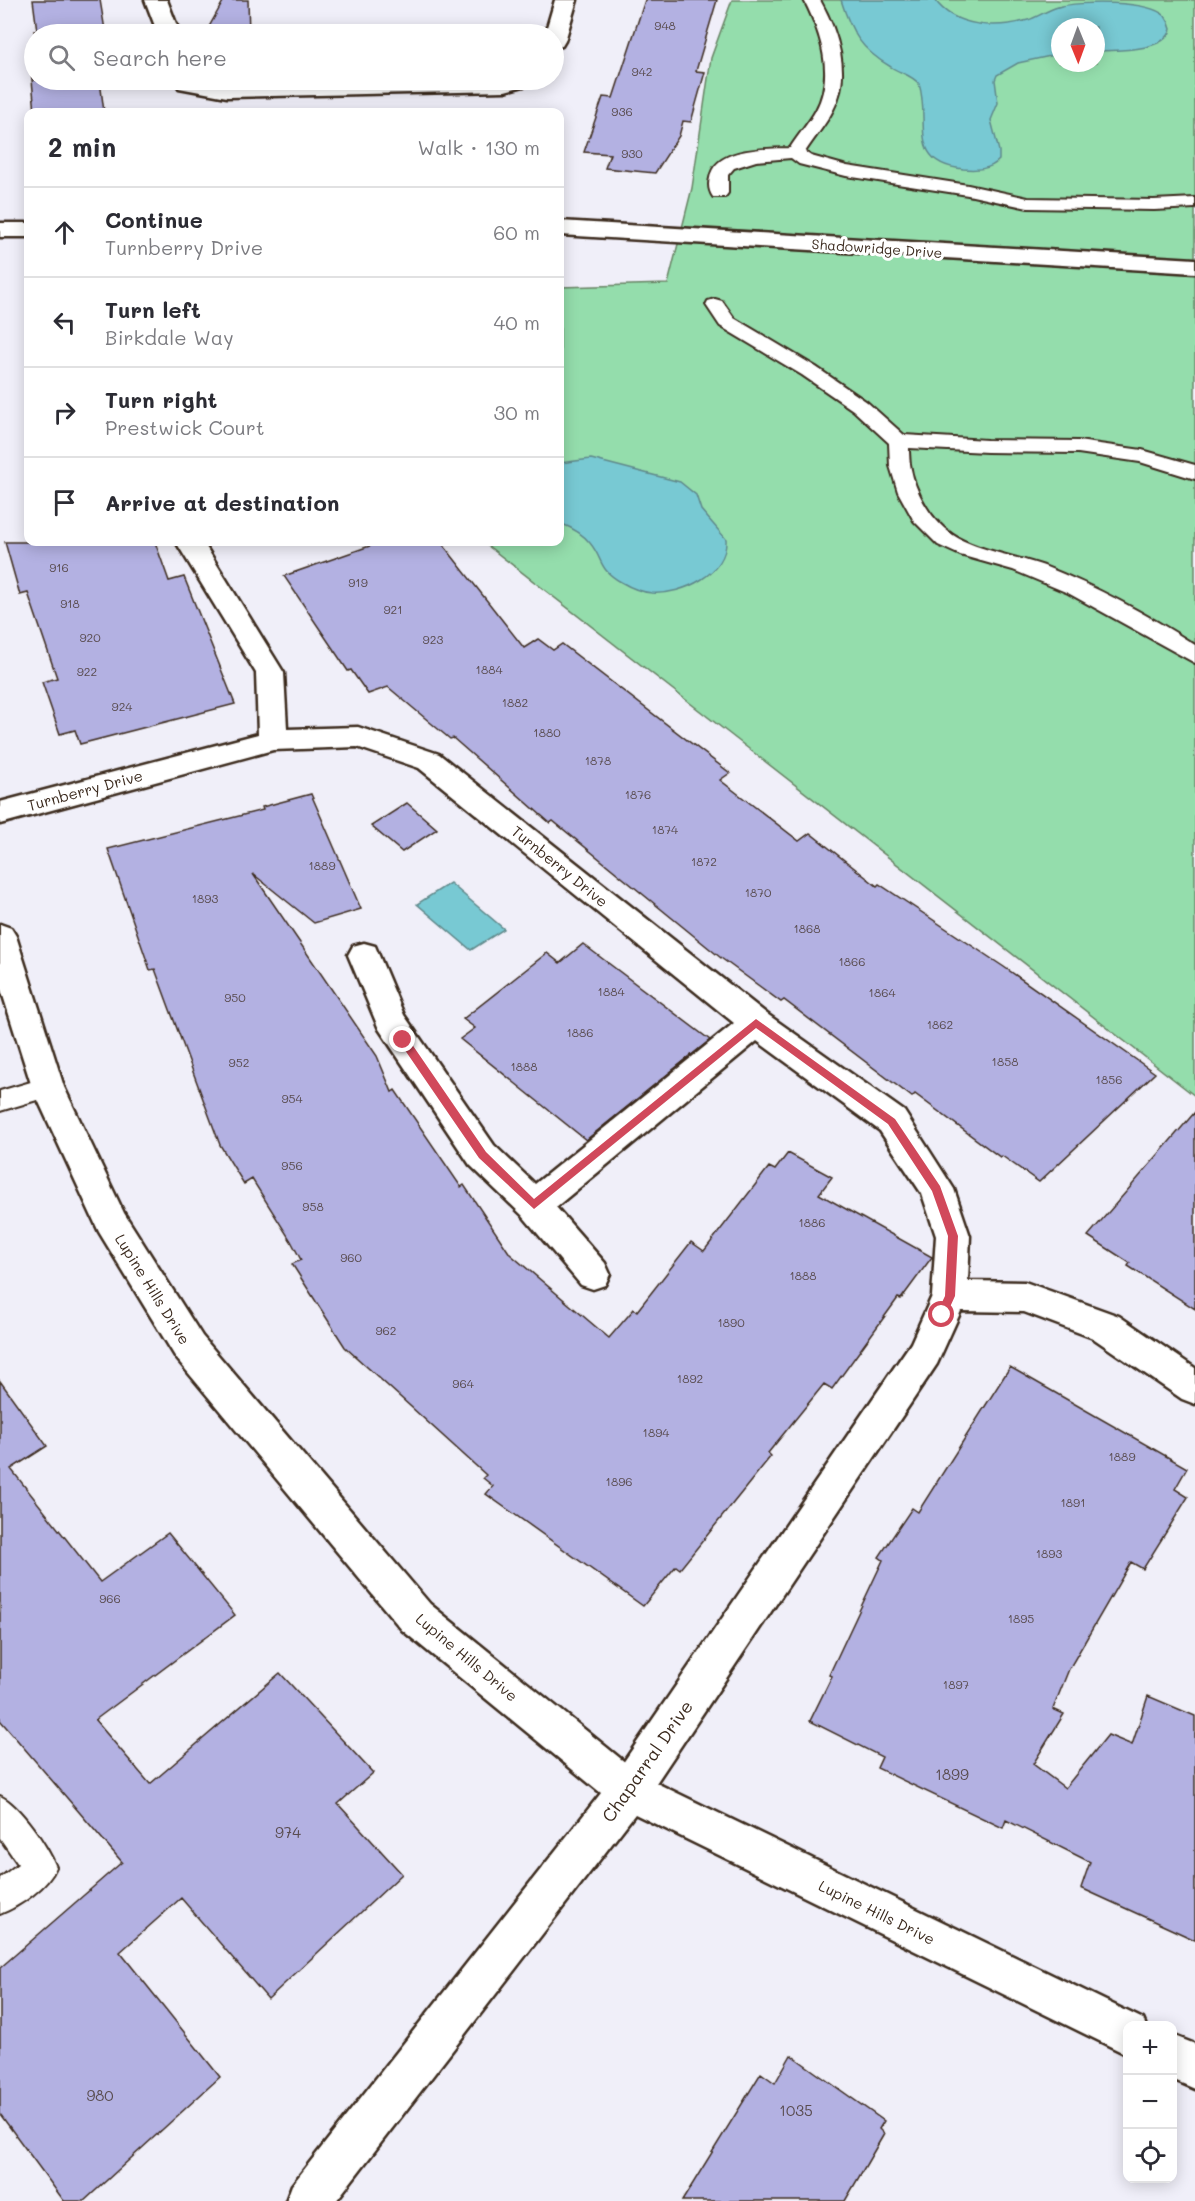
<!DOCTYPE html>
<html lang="en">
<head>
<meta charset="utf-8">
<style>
  body { margin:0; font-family:Mali,sans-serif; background:#f7f7f7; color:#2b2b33 }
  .controls { position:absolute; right:18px; bottom:18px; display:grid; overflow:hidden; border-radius:12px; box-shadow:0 3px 15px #0003 }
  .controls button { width:54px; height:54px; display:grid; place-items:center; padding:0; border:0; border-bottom:2px solid #e1e1e2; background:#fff; color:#2b2b33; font:30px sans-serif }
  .compass { position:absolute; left:1051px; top:18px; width:54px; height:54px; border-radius:50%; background:#fff; box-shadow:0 3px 15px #0003; rotate:179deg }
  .stop { position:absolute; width:18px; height:18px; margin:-14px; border:4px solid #d1495b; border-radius:50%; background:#fff }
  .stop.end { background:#d1495b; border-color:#fff; box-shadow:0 2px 6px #0008 }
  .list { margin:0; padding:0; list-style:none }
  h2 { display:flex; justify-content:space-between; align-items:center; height:78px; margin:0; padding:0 24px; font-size:26px }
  h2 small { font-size:20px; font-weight:400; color:#7c7c81 }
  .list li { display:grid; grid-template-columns:39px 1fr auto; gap:18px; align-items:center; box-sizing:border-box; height:90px; padding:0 24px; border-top:2px solid #e1e1e2 }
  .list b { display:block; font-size:22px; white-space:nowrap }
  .list p { margin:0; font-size:20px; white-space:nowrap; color:#7c7c81 }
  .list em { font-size:20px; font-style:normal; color:#7c7c81 }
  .icon { flex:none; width:33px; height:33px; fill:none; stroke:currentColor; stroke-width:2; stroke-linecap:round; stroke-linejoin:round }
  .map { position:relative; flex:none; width:1195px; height:2201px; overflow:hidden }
  .search { position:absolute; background:#fff; box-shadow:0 3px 15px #0003; left:24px; top:24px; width:540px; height:66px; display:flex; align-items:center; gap:15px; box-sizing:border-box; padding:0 21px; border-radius:33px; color:#7c7c81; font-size:22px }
  .panel { position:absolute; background:#fff; box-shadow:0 3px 15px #0003; left:24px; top:108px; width:540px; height:438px; border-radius:12px }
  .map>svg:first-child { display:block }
  .green { fill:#94ddac; stroke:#688465; stroke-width:1.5; fill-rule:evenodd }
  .water { fill:#78c9d3; stroke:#60898b; stroke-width:1.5 }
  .building { fill:#b3b1e2; stroke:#3b2a1e; stroke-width:1.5 }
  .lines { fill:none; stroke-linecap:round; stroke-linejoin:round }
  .service-casing { stroke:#3b2a1e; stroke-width:4 }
  .minor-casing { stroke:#3b2a1e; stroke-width:5 }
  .tertiary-casing { stroke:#3b2a1e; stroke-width:5 }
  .secondary-casing { stroke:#3b2a1e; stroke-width:5 }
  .service { fill:#fff; fill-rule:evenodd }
  .minor { fill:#fff; fill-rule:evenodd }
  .tertiary { fill:#fff; fill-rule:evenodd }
  .secondary { fill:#fff; fill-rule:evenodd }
  .route { fill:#d1495b }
  .labels { text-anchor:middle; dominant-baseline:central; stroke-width:6; stroke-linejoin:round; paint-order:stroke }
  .number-label { font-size:12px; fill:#594c4f }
  .far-street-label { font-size:14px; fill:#3b2a1e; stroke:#fff }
  .street-label { font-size:15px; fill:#3b2a1e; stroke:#fff }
  .near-number-label { font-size:15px; fill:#594c4f }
  .near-street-label { font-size:18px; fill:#3b2a1e; stroke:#fff }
</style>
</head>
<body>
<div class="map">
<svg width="1195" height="2201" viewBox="0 0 1195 2201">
  <rect width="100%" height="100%" fill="#f0eff9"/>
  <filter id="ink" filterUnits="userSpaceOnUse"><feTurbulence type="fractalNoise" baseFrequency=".0167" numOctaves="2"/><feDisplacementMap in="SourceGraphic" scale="12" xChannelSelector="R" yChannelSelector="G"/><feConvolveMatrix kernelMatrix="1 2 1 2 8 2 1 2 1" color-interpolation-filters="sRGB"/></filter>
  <g filter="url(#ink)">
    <!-- green -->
    <path class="green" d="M732,0H1195V1096L483,542H560V287L668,284L692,188L711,58ZM1060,27H1096V63H1060Z"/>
    <!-- water -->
    <path class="water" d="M841,0H935C955,28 997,29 1028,20C1038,17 1047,10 1058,7C1079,1 1149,0 1165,16C1168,20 1170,25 1171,29C1166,52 1115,50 1096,51V27H1060V54L1018,63L997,75L995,80L998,103L991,120L999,151V160C990,170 976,170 963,169C906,163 931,120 919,84C912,75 900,73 891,67C861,50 851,32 841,0Z
      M591,459L680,482L696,495L701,510L726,539C728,573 683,595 652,593C641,592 631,588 621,582C597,568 604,560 590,543C583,534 570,527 560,523V463Z
      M450,883L504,929L471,950L417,904Z"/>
    <!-- building -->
    <path class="building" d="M33,0H100L105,30L123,28L124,34H35L34,31H37Z
      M224,0H248L249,34H205Z
      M645,0H717L696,71L705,72L691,122L683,121L679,136L655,173L605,168L610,154L584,152L603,97L613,98Z
      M31,69H34V80H109L100,81L104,112H35Z
      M5,542H155L169,581L184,577L235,704L80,744L75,730L60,734L42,682L57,678L28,593L20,595Z
      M381,542H441L524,648L538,639L553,650L562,644L730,773L720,780L799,841L810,833L877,886L879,884L1004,967L1155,1073L1039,1182L1002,1156L1000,1157L915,1094L912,1097L784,1000L781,1002L721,958L553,821L550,823L453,738L450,739L388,687L368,694L351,670L348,671L284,576Z
      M311,794L361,909L314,923L253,874L377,1056L392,1092L395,1090L461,1187L464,1185L510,1254L609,1338L634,1309L637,1311L691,1242L704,1251L769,1167L775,1170L788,1153L832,1177L819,1194L932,1257L901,1299L898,1298L832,1389L824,1384L768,1453L771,1456L680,1569L676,1566L643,1606L486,1494L493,1486L483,1478L486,1475L345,1347L292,1264L301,1260L291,1241L252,1179L244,1184L220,1145L155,969L150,970L108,849L263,810L262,807Z
      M407,803L437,829L402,852L371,826Z
      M583,944L710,1040L586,1140L460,1039L475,1028L463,1019L547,953L560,963Z
      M1195,1112V1309L1128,1266L1130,1263L1088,1236Z
      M1010,1367L1187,1468L1175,1489L1188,1497L1143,1569L1131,1562L1069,1669L1053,1709L1064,1714L1033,1764L1065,1788L1108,1735L1132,1745L1148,1696L1195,1716V1940L1081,1888L1090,1862L1006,1820L1003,1828L877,1768L882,1757L810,1721L832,1676L829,1675L883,1560L879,1557L912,1508L918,1512Z
      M0,1381L47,1446L11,1469L100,1582L168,1533L235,1615L95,1720L150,1784L280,1673L373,1773L338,1804L402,1874L268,1999L181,1898L120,1952L220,2077L84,2201H64L0,2114V1968L122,1862L0,1720Z
      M791,2055L884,2121L879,2129L884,2134L845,2201H682L761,2073L775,2083Z"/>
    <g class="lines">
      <defs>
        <path id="service" d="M804,0H820C838,32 852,75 833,110C826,124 814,138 805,152L811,156L847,166L968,185L1028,198L1154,200L1195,198V208L1154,210L1028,208L968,195L846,176L799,164L791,158L756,161L734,168L728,175V193L725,197H713C709,191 708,185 710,178C715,147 766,149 790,148C798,135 809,123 816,110C835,75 821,33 804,0Z
          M715,299L722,301L734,318L816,367L867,402L904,435L987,440L1078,441L1142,450L1195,465V479L1140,462L1078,453L987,452L909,448C908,480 926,517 953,535C973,549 1019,557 1044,566C1097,587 1147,614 1195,645V663L1068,593L1013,570L960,555L938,545L914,521L898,492L890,466L889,443L853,410L802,375L720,326L706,305L708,301Z
          M48,1077L57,1080L61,1087L57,1094L0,1111V1091Z
          M0,1796C20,1805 48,1847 56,1867C48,1887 20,1906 0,1914V1878L18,1864L0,1838Z"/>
        <path id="minor" d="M145,0H167L180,34H158Z
          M555,0H577L565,41L562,46L554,48V34H545Z
          M175,80H205L227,83L404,80H530L527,85L505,91L227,97L179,88Z
          M176,542H203L284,673L287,729L358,727L439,754L767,1014L904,1111L954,1189L970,1236L968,1281L1025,1282L1119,1316L1195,1368V1404L1182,1399L1093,1338L1024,1312L961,1311L937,1364L642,1804L628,1810L614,1804L608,1790L614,1776L911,1343L932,1296L936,1236L922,1194L880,1131L757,1041L556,1207L605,1263L610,1274L605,1285L593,1289L581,1285L522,1215L470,1165L379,1029L348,955L353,946L364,943L375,946L404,1015L494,1145L535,1184L734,1023L419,768L357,747L273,750L0,824V802L258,734L256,673Z"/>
        <path id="tertiary" d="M0,924L11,928L16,936L64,1087L124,1213L202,1336L430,1604L642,1776L1143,2019L1146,2026H1128V2055L635,1814L336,2201H286L292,2185L601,1793L402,1630L176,1358L99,1232L32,1087L0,986Z
          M1172,2035L1195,2044V2089L1172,2079Z"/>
        <path id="secondary" d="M560,221L1195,259V273L560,235Z
          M0,223H28V237H0Z"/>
      </defs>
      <!-- service casing -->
      <use href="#service" class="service-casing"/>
      <!-- minor casing -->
      <use href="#minor" class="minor-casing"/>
      <!-- tertiary casing -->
      <use href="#tertiary" class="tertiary-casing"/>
      <!-- secondary casing -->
      <use href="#secondary" class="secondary-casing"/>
      <!-- service -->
      <use href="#service" class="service"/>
      <!-- minor -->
      <use href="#minor" class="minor"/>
      <!-- tertiary -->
      <use href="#tertiary" class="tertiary"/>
      <!-- secondary -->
      <use href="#secondary" class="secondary"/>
    </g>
  </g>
  <!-- route -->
  <path class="route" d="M756,1019L895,1119L940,1186L958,1236L955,1296L945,1318L942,1320L936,1315L945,1296L948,1236L932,1191L888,1124L756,1028L534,1209L479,1158L398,1040L400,1037H407L486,1152L534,1199Z"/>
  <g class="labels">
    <!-- number labels -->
    <g class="number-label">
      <text x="665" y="25">948</text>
      <text x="642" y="71">942</text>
      <text x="622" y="111">936</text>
      <text x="632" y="153">930</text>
      <text x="59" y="567">916</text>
      <text x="358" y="582">919</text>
      <text x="70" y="603">918</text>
      <text x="393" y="609">921</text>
      <text x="90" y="637">920</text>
      <text x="433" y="639">923</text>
      <text x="489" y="669">1884</text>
      <text x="87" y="671">922</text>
      <text x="515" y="702">1882</text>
      <text x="122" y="706">924</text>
      <text x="547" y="732">1880</text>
      <text x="598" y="760">1878</text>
      <text x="638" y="794">1876</text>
      <text x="665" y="829">1874</text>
      <text x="704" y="861">1872</text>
      <text x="322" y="865">1889</text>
      <text x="758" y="892">1870</text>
      <text x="205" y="898">1893</text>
      <text x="807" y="928">1868</text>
      <text x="852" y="961">1866</text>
      <text x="611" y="991">1884</text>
      <text x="882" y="992">1864</text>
      <text x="235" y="997">950</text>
      <text x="940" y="1024">1862</text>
      <text x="580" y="1032">1886</text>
      <text x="1005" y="1061">1858</text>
      <text x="239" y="1062">952</text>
      <text x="524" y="1066">1888</text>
      <text x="1109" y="1079">1856</text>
      <text x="292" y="1098">954</text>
      <text x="292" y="1165">956</text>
      <text x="313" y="1206">958</text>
      <text x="812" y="1222">1886</text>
      <text x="351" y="1257">960</text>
      <text x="803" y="1275">1888</text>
      <text x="731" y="1322">1890</text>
      <text x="386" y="1330">962</text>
      <text x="690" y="1378">1892</text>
      <text x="463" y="1383">964</text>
      <text x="656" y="1432">1894</text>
      <text x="1122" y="1456">1889</text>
      <text x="619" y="1481">1896</text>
      <text x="1073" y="1502">1891</text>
      <text x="1049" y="1553">1893</text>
      <text x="110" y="1598">966</text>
      <text x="1021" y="1618">1895</text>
      <text x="956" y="1684">1897</text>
    </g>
    <!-- far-street labels -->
    <g class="far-street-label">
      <text transform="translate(877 248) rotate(4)">Shadowridge Drive</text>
    </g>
    <!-- street labels -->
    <g class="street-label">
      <text transform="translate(85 790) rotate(-15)">Turnberry Drive</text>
      <text transform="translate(560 866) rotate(39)">Turnberry Drive</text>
      <text transform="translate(153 1289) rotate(58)">Lupine Hills Drive</text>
      <text transform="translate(467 1657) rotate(40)">Lupine Hills Drive</text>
      <text transform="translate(877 1912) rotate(26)">Lupine Hills Drive</text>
    </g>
    <!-- near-number labels -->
    <g class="near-number-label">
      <text x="952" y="1774">1899</text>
      <text x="288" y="1832">974</text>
      <text x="100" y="2095">980</text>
      <text x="796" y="2110">1035</text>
    </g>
    <!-- near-street labels -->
    <g class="near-street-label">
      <text transform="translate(647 1761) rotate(-55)">Chaparral Drive</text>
    </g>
  </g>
</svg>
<div class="controls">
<button>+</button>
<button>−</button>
<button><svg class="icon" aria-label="locate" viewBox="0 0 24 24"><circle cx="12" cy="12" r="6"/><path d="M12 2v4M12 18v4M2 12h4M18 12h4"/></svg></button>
</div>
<svg class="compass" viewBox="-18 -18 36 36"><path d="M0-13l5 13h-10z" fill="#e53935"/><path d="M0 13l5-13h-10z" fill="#7c7c81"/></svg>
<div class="stop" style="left:942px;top:1315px"></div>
<div class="stop end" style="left:403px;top:1040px"></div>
<div class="search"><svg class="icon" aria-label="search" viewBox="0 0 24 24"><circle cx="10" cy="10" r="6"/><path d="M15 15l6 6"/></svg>Search here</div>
<section class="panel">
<h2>2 min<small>Walk · 130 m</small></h2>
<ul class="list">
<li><svg class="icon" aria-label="ahead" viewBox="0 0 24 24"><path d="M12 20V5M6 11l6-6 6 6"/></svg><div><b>Continue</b><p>Turnberry Drive</p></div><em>60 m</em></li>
<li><svg class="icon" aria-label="left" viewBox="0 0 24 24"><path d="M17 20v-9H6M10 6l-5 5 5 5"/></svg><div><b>Turn left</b><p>Birkdale Way</p></div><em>40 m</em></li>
<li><svg class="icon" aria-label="right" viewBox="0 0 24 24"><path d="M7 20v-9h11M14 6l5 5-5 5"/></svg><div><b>Turn right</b><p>Prestwick Court</p></div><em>30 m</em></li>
<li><svg class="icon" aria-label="arrive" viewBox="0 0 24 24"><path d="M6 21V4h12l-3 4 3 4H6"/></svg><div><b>Arrive at destination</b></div></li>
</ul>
</section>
</div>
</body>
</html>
